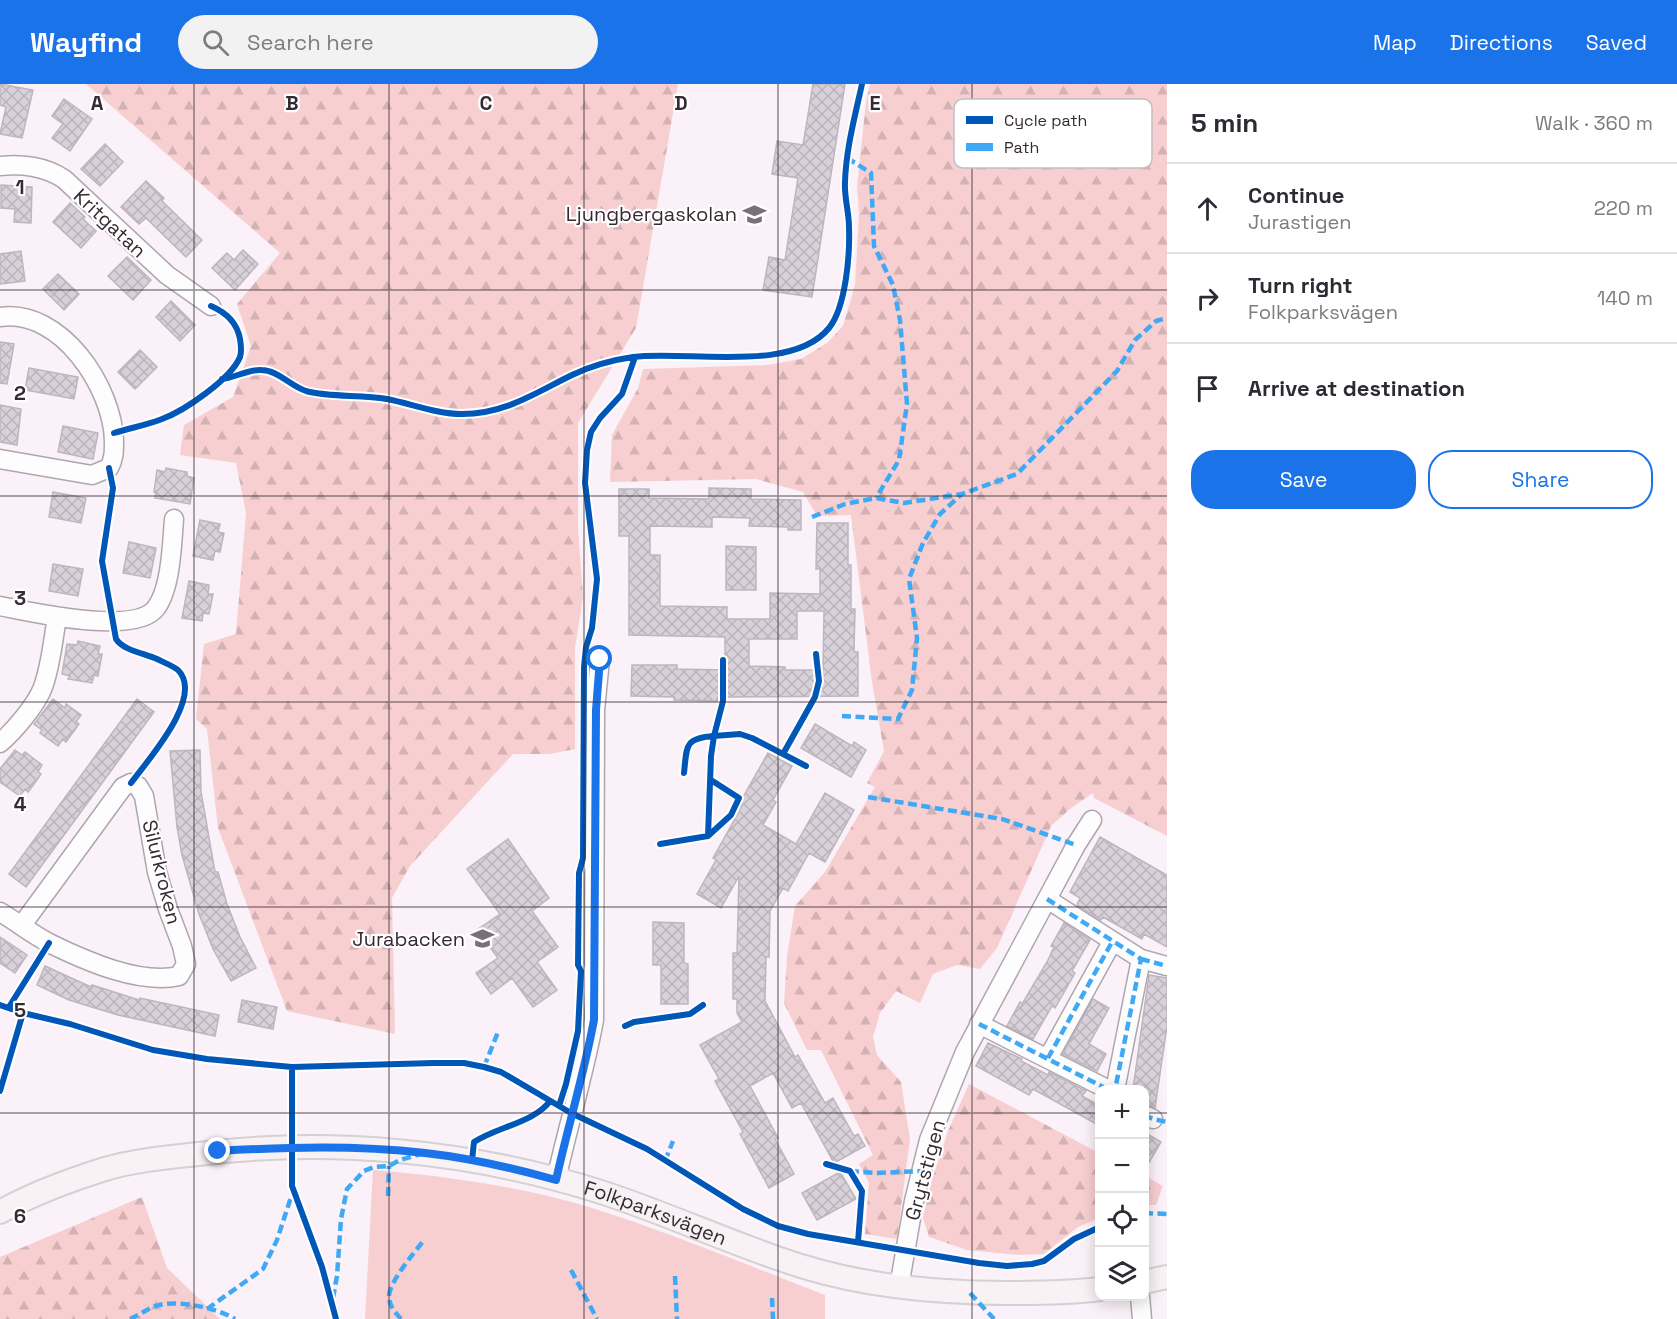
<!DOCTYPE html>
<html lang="en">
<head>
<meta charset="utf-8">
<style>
  body { margin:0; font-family:"Space Grotesk",sans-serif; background:#f2f2f3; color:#2b2b33 }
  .controls { position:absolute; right:18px; bottom:18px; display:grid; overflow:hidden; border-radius:12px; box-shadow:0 3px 15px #0003 }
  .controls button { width:54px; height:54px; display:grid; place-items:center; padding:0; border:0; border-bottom:2px solid #e1e1e2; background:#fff; color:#2b2b33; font:30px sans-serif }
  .stop { position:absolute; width:18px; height:18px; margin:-14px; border:4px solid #1a73e8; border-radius:50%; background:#fff }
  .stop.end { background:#1a73e8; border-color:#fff; box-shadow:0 2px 6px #0008 }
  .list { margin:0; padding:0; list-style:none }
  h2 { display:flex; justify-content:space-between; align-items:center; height:78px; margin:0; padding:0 24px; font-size:26px }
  h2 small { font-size:20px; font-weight:400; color:#7c7c81 }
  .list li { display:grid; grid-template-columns:39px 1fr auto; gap:18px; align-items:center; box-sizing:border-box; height:90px; padding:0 24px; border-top:2px solid #e1e1e2 }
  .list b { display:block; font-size:22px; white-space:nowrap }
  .list p { margin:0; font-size:20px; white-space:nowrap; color:#7c7c81 }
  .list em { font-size:20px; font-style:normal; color:#7c7c81 }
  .actions { display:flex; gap:12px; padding:18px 24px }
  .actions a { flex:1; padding:14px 0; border:2px solid #1a73e8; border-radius:24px; text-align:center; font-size:21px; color:#1a73e8 }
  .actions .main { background:#1a73e8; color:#fff }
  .icon { flex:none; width:33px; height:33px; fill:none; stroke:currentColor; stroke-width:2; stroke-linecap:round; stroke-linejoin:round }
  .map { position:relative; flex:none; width:1167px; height:1235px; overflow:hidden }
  header { display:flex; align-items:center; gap:36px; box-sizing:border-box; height:84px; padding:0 30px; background:#1a73e8; color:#fff }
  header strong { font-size:28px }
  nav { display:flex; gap:33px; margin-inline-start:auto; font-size:21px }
  .search { width:420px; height:54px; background:#f2f2f3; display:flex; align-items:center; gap:15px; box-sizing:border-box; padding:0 21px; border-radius:33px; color:#7c7c81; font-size:22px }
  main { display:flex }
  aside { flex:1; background:#fff }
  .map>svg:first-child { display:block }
  .forest { fill:url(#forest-firs) }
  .garden { fill:#f7cfd1 }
  .building { fill:url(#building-cross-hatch); stroke:#bdb6be; stroke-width:1.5; fill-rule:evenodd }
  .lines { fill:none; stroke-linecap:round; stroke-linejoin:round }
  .minor-casing { stroke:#afa6ad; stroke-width:21 }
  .major-casing { stroke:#d5d0d4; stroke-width:26 }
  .minor { stroke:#fefdfe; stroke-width:18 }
  .major { stroke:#f8f2f5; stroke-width:22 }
  .quiet { stroke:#3fa9f5; stroke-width:4.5; stroke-dasharray:9 4.5; stroke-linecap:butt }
  .cycleway-casing { stroke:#fff; stroke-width:10 }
  .cycleway { stroke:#0057b8; stroke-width:6 }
  .route { stroke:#1a73e8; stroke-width:8 }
  .grid { fill:none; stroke:#352a32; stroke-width:1.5; stroke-opacity:0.55 }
  .labels { text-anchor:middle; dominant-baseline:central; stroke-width:4.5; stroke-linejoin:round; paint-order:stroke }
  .poi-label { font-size:20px; fill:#352a32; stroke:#fff; text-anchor:end }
  .street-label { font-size:20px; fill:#352a32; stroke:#fff }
  .key { fill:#fff; stroke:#c2bfc2; stroke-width:1.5 }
  .key-label { font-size:16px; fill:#352a32 }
  .grid-label { font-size:20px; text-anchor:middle; font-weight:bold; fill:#352a32; stroke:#fff; stroke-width:4.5; stroke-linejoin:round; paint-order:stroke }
</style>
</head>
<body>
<header>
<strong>Wayfind</strong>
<div class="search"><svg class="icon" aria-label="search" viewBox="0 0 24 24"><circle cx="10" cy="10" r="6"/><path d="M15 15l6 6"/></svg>Search here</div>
<nav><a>Map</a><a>Directions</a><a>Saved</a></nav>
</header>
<main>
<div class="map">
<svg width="1167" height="1235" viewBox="0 0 1167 1235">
  <defs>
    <pattern id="forest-firs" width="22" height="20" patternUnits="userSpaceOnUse" patternTransform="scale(1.5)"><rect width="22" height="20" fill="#f7cfd1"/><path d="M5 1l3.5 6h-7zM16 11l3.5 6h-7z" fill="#d4b2b4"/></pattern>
    <pattern id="building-cross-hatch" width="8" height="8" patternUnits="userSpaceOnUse" patternTransform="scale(1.5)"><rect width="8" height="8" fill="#d9d1d9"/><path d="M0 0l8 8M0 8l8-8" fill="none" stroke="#bbb4bb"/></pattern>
  </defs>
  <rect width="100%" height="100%" fill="#fbf1f8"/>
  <!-- forest -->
  <path class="forest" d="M86,0H678L636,244L578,339V445L583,512L575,564V665L550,670H513L410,782L392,814L395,950L287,927L218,744L207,645L196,635L204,560L236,550L246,429L236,379L180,371L184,341L233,313L251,262L237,220L280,169Z
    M870,0H1167V752L1094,714L1093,709L1070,725L1051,742L997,864L980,885L957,881L933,890L920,919L896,907L880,929L873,953L877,971L901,998L910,1055L897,1155L865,1150L869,1099L859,1080L873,1071L821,966H807L784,919L787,872L795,822L825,788L875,703L867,699L884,667L872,598L851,431L817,432L803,408L756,395L610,398L612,351L638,304L643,285L768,281L801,275L827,259L843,242L855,201L859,129L857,102L866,18Z
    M969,1000L1099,1069V1134L1078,1143L1044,1170L1018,1171L967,1166L929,1153L923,1134L931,1099L948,1047Z
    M1145,1092L1163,1102L1156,1121H1145Z
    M142,1113L167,1184L220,1235H0V1173Z"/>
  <!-- garden -->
  <path class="garden" d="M373,1086C445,1092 518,1102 589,1123C669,1148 747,1181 825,1211V1235H365Z"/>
  <!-- building -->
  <path class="building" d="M0,0L33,6L22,54L0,50L6,23L0,21Z
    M813,0H845L812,213L763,206L769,173L785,176L798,94L772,90L777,57L803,61Z
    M64,15L92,35L70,67L52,54L63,40L52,32Z
    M105,60L123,78L100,102L81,85Z
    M146,97L164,114L162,117L202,156L186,173L146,134L139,140L121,123Z
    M1,101L32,103L31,139L14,138L15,125L1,124Z
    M70,119L85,133L83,135L96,147L81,164L53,138Z
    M243,166L258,180L235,206L212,184L227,169L234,176Z
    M21,167L25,197L0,200V170Z
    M127,173L151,196L133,216L108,192Z
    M58,190L79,210L64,226L43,205Z
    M171,217L195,241L180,257L156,233Z
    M0,258L14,260L7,300L0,299Z
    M140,266L157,283L135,305L118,288Z
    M29,284L78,293L74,315L25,306Z
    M0,321L21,325L17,361L0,358Z
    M63,342L98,349L93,375L58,368Z
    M166,384L187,388V392L194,394L190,420L155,414L156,409L154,408L157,386L165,388Z
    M709,404L751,405V415L801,416V446H788V443L749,442L750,434L712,433V443L650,442V471H660V522L727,523V535H770V509L820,510V485H816L817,439H848V481H851V525H855L854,568H858V612L718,613V617L674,616V613L631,612L632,581H677V585L725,586V553L629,551V452H619V405H649V414L709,415ZM797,527H824L823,586H785V583L749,582V555H797Z
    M53,408L86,414L81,439L49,433Z
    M200,436L220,440L218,448L224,449L220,468L215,467L213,476L193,472Z
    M129,458L156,464L150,494L123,489Z
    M726,462L756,463V506H726Z
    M53,480L83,485L78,512L49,507Z
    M189,497L209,501L208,510H213L209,530L203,529L202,537L182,534Z
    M78,557L100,562L98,570H102L98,592L94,591L92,599L68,595L70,592L62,590L67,560L77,561Z
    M53,615L65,624L66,620L81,631L76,638L79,640L66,658L63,655L58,662L40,649L42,646L34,640Z
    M137,615L154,628L26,803L9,790Z
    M815,640L852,662L854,658L866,666L851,693L801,664Z
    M15,666L22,671L25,668L42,681L38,688L41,690L34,700L28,708L25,705L20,712L0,698V685Z
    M200,666L201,708L215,788H218L227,820L240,853L256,884L231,897L213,865L199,830L182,771L177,743L170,667Z
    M768,669L792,682L773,716L776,718L763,741L796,760L825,709L854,726L825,778L809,769L788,807L783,804L770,827L769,873H766L765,917L795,973L798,971L825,1019L833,1014L854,1052L858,1050L865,1062L834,1079L801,1019L792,1024L773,989L750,1002L778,1054L775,1055L794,1090L769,1104L740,1050L743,1048L715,997L719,995L700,961L742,938L737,929V915H733V869H737L739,792L721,824L697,810L716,776L713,774L741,724L738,722Z
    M1100,753L1167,791V863L1144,850L1142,855L1103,833L1101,836L1077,821L1080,814L1070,808Z
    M508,755L549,814L532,827L558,863L537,878L557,906L533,923L512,894L491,910L476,889L498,874L477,846L500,830L467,785Z
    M653,838L684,839V879L688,880V920H661V881H653Z
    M1064,839L1090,856L1072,887L1075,889L1055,924L1052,922L1033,955L1007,942L1020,918L1022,920L1047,878L1054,863L1051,862Z
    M0,853L27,871L15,889L0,879Z
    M45,882L91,903L92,901L139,916L140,914L219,931L215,952L118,931L69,916L37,901Z
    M1149,891L1167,894V942L1155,1024L1144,1020V1005H1133Z
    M1093,915L1109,924L1089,960L1106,970L1097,987L1063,970Z
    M242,916L277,923L273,945L238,938Z
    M988,959L1022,975L1021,977L1048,991L1049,988L1086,1007L1082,1012L1100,1022V1042L1033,1005L1029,1011L976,982Z
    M1144,1048L1161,1058L1144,1087Z
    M840,1088L856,1115L817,1136L802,1109Z"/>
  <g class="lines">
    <defs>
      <path id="minor" d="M0,82C23,80 44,82 64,95L167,191L211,222
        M0,233C61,224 113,304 114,357C114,368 114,375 109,384L92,391L0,375
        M0,522C31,528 135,552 156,524C171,504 172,460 174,435
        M0,659C14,647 37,620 43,603C51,581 53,556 57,533
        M1047,815L1141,875L1115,1006
        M0,828C17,838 33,851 51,860C86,877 140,901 179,892L186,880L182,862L168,825L157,788L144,712L138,702L131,699L123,703L22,841
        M1141,875L1167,882
        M979,940L1109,1006
        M1048,974L1112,858
        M1144,1031L1153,1035
        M556,1096C568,1042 584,990 594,936L595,626L600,575
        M899,1203L914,1117L929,1056L965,968L1076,761L1092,736
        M1140,1212L1142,1235"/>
      <g id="major">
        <path id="s1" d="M0,1128C32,1110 70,1096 105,1085C132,1077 161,1074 189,1071C328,1053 471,1066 604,1109C671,1131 734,1161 801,1182C868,1203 939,1209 1009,1209C1039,1209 1070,1209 1100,1205"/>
        <path d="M1144,1198L1167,1193"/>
      </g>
    </defs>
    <!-- minor casing -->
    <use href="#minor" class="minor-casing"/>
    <!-- major casing -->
    <use href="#major" class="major-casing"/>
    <!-- minor -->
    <use href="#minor" class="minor"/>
    <!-- major -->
    <use href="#major" class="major"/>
    <!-- quiet -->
    <path class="quiet" d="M847,74L871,89L874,162L893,201L900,236L907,320L899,376L876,414
      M812,433L845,420L876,414L904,419L962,410L1017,390L1117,287L1135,256L1156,237L1167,234
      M842,632L898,635L912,606L917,554L909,495L923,459L940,430L962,410
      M868,713L1002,735L1076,761
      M1047,815L1141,875L1115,1006
      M1141,875L1167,882
      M979,940L1109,1006
      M1048,974L1112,858
      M484,983L498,948
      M1144,1031L1153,1035L1167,1038
      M665,1077L673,1057
      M850,1087L877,1089L922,1087
      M388,1112L389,1082
      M1144,1129L1167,1130
      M571,1186L597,1235
      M675,1192L677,1235
      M970,1209L994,1235
      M333,1214L337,1192L341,1135L347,1105L364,1087L374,1083L389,1082L400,1076L424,1069
      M772,1214L773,1235
      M207,1225L263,1185L277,1156L293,1107
      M130,1235C139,1231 147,1225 156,1222C175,1215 218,1224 235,1235
      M401,1235C396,1229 390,1223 389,1214C387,1200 415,1168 424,1156"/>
    <defs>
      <path id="cycleway" d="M222,295C235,294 248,285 261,286C278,286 290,302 306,307C332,314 360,310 387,315C412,320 437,330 462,330C505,330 535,309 572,291C591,282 612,276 633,273C686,266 792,290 829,244C846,223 850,170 849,143C849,128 844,113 845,98C846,65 855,32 862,0
        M114,349C130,344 147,341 162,335C184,327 231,295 240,273C242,267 241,261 240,255C237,238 225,228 211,222
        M109,384L113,404L102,477L116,555C124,567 144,569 157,575C163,578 173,582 178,586C205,613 147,677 131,699
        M723,576V617L714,652L740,650L752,654L806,682
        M783,670L815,613L819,597L816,570
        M708,752L731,731L739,714L711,696
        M660,760L708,752L711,672L714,652C684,654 687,662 684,689
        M0,921L23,929L70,940L153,966L207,975L292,983L434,979H464L484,983L501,988L571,1029L647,1065L743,1125L778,1142L808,1150L979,1179L1007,1182L1032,1180L1044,1177L1074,1155L1100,1143
        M9,923L49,859
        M625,942L634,938L690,930L703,921
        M292,983V1102L322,1183L336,1235
        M0,1007L23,929
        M559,1022L566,1000L578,947L581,887L578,881L579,789L583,774L584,583L586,563L592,544L597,495L585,399L587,366L591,348L600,334L622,310L635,273
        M472,1076L474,1058C497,1043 535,1038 550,1017
        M826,1080L850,1087L862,1107L858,1158"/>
    </defs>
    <!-- cycleway casing -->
    <use href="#cycleway" class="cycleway-casing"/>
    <!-- cycleway -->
    <use href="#cycleway" class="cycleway"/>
  </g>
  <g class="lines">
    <!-- route -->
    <path class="route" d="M218,1067C287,1063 356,1061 425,1069C470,1074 513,1084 556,1096C568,1042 584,990 594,936L596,626L600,575"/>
  </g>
  <!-- grid -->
  <path class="grid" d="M194,0V1235M389,0V1235M584,0V1235M778,0V1235M972,0V1235M0,206H1167M0,412H1167M0,618H1167M0,823H1167M0,1029H1100M1144,1029H1167"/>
  <!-- icons -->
  <defs>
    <symbol id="school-bare" viewBox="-9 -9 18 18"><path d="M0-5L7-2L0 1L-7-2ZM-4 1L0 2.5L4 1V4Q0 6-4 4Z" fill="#7a7077" stroke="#fff" stroke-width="2.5" paint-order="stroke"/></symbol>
  </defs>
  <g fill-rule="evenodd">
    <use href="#school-bare" x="738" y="114" width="33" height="33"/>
    <use href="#school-bare" x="466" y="838" width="33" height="33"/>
  </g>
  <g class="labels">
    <!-- poi labels -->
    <g class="poi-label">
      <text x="737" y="130">Ljungbergaskolan</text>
      <text x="465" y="855">Jurabacken</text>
    </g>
    <!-- street labels -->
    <g class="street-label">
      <text transform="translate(110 139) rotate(43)">Kritgatan</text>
      <text transform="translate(162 788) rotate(76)">Silurkroken</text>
      <text transform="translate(925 1086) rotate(-75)">Grytstigen</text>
      <text stroke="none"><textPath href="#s1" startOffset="674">Folkparksvägen</textPath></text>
    </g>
  </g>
  <!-- legend -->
  <rect x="954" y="15" width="198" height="69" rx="9" class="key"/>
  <rect x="966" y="32" width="27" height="8" fill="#0057b8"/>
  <rect x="966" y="59" width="27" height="8" fill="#3fa9f5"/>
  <g class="key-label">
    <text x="1004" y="42">Cycle path</text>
    <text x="1004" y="69">Path</text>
  </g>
  <g class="grid-label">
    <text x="97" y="26">A</text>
    <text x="292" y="26">B</text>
    <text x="486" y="26">C</text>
    <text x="681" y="26">D</text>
    <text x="875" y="26">E</text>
    <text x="20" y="110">1</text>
    <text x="20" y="316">2</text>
    <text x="20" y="521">3</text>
    <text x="20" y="727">4</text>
    <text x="20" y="933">5</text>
    <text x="20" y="1139">6</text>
  </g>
</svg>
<div class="controls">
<button>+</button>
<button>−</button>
<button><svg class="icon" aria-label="locate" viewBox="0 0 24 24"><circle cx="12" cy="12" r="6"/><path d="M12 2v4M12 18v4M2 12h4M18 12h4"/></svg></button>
<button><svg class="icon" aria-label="layers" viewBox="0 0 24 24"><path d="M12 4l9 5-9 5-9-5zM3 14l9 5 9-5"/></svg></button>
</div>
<div class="stop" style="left:600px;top:575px"></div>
<div class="stop end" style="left:218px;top:1067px"></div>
</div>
<aside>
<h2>5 min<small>Walk · 360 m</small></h2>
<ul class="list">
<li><svg class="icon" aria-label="ahead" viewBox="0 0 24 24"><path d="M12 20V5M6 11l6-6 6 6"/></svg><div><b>Continue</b><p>Jurastigen</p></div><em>220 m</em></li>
<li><svg class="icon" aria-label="right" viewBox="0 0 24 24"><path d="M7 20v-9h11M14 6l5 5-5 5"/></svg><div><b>Turn right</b><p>Folkparksvägen</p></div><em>140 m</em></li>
<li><svg class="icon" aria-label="arrive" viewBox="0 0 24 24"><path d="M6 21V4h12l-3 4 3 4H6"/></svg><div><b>Arrive at destination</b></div></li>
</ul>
<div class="actions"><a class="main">Save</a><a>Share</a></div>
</aside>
</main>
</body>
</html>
